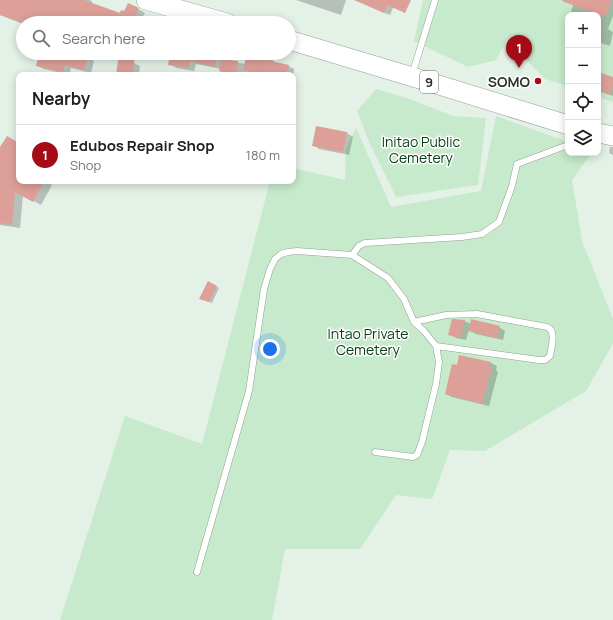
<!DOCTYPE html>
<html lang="en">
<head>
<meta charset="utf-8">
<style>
  body { margin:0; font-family:Manrope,sans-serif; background:#f2f2f2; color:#202124 }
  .controls { position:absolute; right:12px; top:12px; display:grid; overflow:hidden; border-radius:8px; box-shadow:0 2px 10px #0003 }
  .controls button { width:36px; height:36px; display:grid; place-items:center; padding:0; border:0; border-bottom:1px solid #e0e0e0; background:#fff; color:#202124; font:20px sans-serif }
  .you { position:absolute; left:270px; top:349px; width:14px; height:14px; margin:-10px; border:3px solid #fff; border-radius:50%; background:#1a73e8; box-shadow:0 0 0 6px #1a73e833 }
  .badge { display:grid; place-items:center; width:26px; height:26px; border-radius:50%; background:#a40b16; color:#fff; font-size:13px; font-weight:700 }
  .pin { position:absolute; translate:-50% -33px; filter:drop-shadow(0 1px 2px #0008) }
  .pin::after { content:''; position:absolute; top:21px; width:14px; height:12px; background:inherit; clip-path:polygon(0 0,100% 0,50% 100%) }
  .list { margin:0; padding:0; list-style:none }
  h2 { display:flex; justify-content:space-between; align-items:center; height:52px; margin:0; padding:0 16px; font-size:17px }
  h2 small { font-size:13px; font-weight:400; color:#757577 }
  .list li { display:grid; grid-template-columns:26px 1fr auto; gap:12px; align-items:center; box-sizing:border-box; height:60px; padding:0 16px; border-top:1px solid #e0e0e0 }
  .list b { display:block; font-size:15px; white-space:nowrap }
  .list p { margin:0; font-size:13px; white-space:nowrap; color:#757577 }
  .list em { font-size:13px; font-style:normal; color:#757577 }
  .icon { flex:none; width:22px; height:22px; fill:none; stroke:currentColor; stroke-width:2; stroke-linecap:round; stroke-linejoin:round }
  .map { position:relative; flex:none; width:613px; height:620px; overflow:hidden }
  .search { position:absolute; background:#fff; box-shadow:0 2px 10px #0003; left:16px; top:16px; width:280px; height:44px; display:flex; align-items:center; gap:10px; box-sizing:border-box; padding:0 14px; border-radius:22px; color:#757577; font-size:15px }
  .panel { position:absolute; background:#fff; box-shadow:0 2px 10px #0003; left:16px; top:72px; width:280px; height:112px; border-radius:8px }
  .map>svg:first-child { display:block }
  .green { fill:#c7e9cc }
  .shadow { fill:#0003 }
  .building { fill:#dda099 }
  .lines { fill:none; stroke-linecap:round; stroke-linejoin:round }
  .service-casing { stroke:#94a095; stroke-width:7 }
  .trunk-casing { stroke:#94a095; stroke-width:20 }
  .service { stroke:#fff; stroke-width:6 }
  .trunk { stroke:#fff; stroke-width:19 }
  .poi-dot { fill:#a40b16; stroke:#fff; stroke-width:1.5 }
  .labels { text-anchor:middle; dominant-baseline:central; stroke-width:3; stroke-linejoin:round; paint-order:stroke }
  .shield { fill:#fff; stroke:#6d706d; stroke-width:1 }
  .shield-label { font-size:13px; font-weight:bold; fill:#2e332e }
  .poi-label { font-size:14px; font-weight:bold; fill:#2e332e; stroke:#fff; text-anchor:end }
  .park-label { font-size:14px; fill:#053c17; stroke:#fff }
</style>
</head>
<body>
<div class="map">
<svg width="613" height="620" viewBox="0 0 613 620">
  <rect width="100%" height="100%" fill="#e4f1e6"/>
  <!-- green -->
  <path class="green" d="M423,0H613V102L598,97V15H568V86L545,79L507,40L496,60L468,67L414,41Z
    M376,89L410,99L453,116L486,118L478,185L396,197L369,142L357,111Z
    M496,116L568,142V153H592L572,180L582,241L613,319V343L586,391L485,451L450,450L432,499L396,495L360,549H285L272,620H60L125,416L202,444L270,181H293V168L345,180L346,148L356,128L391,207L481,191Z"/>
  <!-- shadow -->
  <path class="shadow" d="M0,0H90L92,2V4L121,14L138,9L145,13L141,20L143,21L142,23L23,24L0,15Z
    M296,0H346L341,15Z
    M376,0H390L395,3L390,15L379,11Z
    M570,0H613V16L608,29L613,32L610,46L598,42V15H570L574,2Z
    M40,53H79V55L88,58L94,61L91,73L71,68L69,75L44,69L37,66Z
    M156,53H217L224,57L223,60L245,64L248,53H255L269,56H267L265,65H267L269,57L274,59L273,63L288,66L294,69L293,75H259L251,73V75H220L221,69L196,64L194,71L176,68L170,64L171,56Z
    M134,63L140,66L139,75H117Z
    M598,74L613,78V96L598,91Z
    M347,133L353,137L349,155L319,149L313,145Z
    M610,147H613V155L609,153Z
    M0,155L19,159V181H45L52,185L41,205L23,195L20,228L0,225Z
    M208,282L219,288L212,303L200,299Z
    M464,321L471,324L499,327L505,331L503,340L476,334L469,330L466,340L456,338L450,334Z
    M491,363L497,366L496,370L498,372L489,406L452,397L446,394L457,366Z"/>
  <!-- building -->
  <path class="building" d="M0,0H84L120,13L121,10L124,11L128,3L139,8L135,16L152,22L23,23L0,15Z
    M354,0H411L405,13L387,5L384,13Z
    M562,0H612L605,17L562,1Z
    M39,53H73L88,57L84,70L65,65L63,72L36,66Z
    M122,53H135L133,75H116L118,60H121Z
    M170,53H218L215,67L190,61L188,68L168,65Z
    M247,53H259L268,55L267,60L289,65L286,75H266L243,70Z
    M221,59L238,61L236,74L219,71Z
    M598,72L613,77V85L610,95L598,90Z
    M316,126L347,132L343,152L312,146Z
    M7,136L19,143V181H44L33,202L15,192L12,225L0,223V147Z
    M208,281L217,286L209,302L199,299Z
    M452,319L465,320L460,338L448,335Z
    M471,319L500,326L497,338L468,331Z
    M459,355L491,362L490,367H492L482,404L445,394L452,364L457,365Z"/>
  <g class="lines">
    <defs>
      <path id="service" d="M412,75L435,0
        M414,322L446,315L477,314L547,327C557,331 551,348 550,356L545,360H539L436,346
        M375,452L413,457L417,455L422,442L436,384L439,362L436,346L424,331L414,322L404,299L388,278L352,255L359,246L365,243L462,237L482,234L499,222L512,186L517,164L568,145
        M197,572L249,391L264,289L270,269L275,259L281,254L288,252L297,251L352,255"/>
      <path id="trunk" d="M146,0L227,23
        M289,40L426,81L568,125
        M598,133L613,136"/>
    </defs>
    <!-- service casing -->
    <use href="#service" class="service-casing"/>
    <!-- trunk casing -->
    <use href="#trunk" class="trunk-casing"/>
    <!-- service -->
    <use href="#service" class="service"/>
    <!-- trunk -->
    <use href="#trunk" class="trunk"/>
  </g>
  <!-- markers -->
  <circle class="poi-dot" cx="538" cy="81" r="4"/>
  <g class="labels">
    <!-- shield labels -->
    <rect class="shield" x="420" y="71" width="18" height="22" rx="3"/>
    <g class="shield-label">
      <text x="429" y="82">9</text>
    </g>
    <!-- poi labels -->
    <g class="poi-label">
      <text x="530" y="81">SOMO</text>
    </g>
    <!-- park labels -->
    <g class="park-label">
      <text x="421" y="141">Initao Public<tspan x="421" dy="16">Cemetery</tspan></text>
      <text x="368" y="333">Intao Private<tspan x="368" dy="16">Cemetery</tspan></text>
    </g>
  </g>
</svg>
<div class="controls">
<button>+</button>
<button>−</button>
<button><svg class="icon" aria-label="locate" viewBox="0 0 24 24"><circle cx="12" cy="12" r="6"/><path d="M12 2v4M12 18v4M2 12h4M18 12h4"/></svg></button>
<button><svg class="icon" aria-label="layers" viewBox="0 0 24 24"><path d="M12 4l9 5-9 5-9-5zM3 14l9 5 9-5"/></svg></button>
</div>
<div class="you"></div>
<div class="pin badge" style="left:519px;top:68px">1</div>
<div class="search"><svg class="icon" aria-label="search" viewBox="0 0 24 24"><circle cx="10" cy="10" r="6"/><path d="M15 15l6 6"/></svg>Search here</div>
<section class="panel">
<h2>Nearby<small></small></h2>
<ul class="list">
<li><span class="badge">1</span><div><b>Edubos Repair Shop</b><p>Shop</p></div><em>180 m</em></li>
</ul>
</section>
</div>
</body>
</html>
